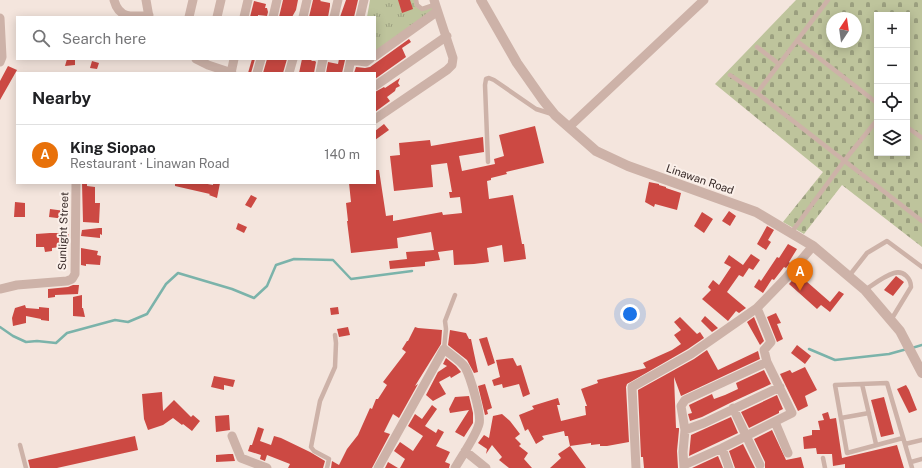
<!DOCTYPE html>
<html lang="en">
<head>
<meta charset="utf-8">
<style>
  body { margin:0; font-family:"Public Sans",sans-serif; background:#f6f6f6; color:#202124 }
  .controls { position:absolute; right:12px; top:12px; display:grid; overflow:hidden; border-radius:0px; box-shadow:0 2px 10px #0003 }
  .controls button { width:36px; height:36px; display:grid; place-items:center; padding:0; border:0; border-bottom:1px solid #e0e0e0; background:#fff; color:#202124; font:20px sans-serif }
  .compass { position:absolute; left:826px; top:12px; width:36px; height:36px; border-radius:50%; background:#fff; box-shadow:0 2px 10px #0003; rotate:13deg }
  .you { position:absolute; left:630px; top:314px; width:14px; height:14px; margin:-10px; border:3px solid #fff; border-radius:50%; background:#1a73e8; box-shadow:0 0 0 6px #1a73e833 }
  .badge { display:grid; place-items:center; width:26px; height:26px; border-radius:50%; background:#111827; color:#fff; font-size:13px; font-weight:700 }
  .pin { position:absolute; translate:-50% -33px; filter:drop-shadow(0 1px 2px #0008) }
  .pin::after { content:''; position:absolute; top:21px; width:14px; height:12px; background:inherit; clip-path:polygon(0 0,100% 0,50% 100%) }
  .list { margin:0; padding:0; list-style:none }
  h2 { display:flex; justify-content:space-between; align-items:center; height:52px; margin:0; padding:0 16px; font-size:17px }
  h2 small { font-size:13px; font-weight:400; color:#757577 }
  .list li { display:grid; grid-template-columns:26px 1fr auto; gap:12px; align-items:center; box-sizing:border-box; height:60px; padding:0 16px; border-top:1px solid #e0e0e0 }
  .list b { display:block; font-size:15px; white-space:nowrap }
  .list p { margin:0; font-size:13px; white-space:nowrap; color:#757577 }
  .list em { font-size:13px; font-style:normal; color:#757577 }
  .icon { flex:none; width:22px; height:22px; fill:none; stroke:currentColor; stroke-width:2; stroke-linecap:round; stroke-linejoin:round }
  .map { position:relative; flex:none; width:922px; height:468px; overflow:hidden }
  .search { position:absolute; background:#fff; box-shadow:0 2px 10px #0003; left:16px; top:16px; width:360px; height:44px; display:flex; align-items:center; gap:10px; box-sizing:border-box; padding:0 14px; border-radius:0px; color:#757577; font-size:15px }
  .panel { position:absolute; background:#fff; box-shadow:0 2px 10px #0003; left:16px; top:72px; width:360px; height:112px; border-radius:0px }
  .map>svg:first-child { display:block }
  .cemetery { fill:url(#cemetery-stones); fill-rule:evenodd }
  .park { fill:url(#park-tufts) }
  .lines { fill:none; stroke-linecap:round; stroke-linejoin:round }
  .stream { stroke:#7bb3aa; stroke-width:2.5 }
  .building { fill:#cc4943 }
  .service { stroke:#cdb2a8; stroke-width:4.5 }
  .minor { stroke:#cdb2a8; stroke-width:9 }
  .tertiary { stroke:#cdb2a8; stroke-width:10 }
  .labels { text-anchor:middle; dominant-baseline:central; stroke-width:4; stroke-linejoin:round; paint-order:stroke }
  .street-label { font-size:11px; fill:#392b29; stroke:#fbf0ea }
</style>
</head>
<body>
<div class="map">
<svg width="922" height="468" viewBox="0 0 922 468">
  <defs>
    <pattern id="cemetery-stones" width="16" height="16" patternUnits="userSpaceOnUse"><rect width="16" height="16" fill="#bec49c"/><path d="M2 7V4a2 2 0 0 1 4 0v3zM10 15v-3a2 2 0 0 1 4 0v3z" fill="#9b9f7f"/></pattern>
    <pattern id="park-tufts" width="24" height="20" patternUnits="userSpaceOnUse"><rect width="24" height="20" fill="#bec49c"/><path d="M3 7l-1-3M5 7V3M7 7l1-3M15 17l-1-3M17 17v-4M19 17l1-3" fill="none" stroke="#9b9f7f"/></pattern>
  </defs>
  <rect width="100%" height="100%" fill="#f4e5dd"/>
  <!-- cemetery -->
  <path class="cemetery" d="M796,0H922V247L842,185L804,234L783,222L823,172L715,84ZM877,15H907V153H877ZM832,18H856V42H832Z"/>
  <!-- park -->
  <path class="park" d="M370,0H415V6L421,10L433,7L440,8L375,54V17H367Z"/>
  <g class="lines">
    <!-- stream -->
    <path class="stream" d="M0,327L13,336L26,342L37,341L56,343L67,333L115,320L128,322L147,314L166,284L178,273L232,289L254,298L267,286L276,265L294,259L333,260L351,279L412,271
      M912,348L922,345
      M809,349L835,360L889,354L907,349"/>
  </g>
  <!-- building -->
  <path class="building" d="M283,0H298L296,10L292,17H279Z
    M313,0H321L320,1L330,3V6L328,17H309Z
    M346,0H358L354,17H340Z
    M398,0H410L413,9L402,13Z
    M254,1L266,4L265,8H267L268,12L267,16L258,15V17H250Z
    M409,39L411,42L402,48L406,57L375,79V73H354L356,67L365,68L370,67Z
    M67,59H75V65L65,66Z
    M252,59H255L251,73H248Z
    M267,59H287L283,73H263Z
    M302,59H310L312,61H315L316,62L314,73H299Z
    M339,59L345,60L342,73H326L328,62L338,64Z
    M92,61L99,63L97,69L90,68Z
    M8,66L17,70L0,100V81Z
    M400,78L398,83L400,86L396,88L395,91L387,97L390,101L375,112V92L384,87L385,88Z
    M384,124L389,130L375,140V131Z
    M535,126L544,163L506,172L507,174L491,178V180L487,181L489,199L513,195L522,244H524L526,259L504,262L502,245L487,248L489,262L474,264L454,265L453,250L438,252L440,260L425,262V266L390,269L389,261L407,259L406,252L434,250L431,232L397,238L398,248L351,253L347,221H348L346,203L351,202L349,183H375V170H379L386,216L393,215V221L442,212L443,215L462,213L460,197L450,198L449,192H452L447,163L431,165L433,187L394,191L390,156L400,155L399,143L430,140L431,146L483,137L484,152L459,156L462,171L495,164L494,159L504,156L499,135Z
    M649,182L659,184V185L666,187V188L681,193L677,210L655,204L654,207L645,202Z
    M82,183H87V186L95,187V203H100L99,223L83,222Z
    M175,183H202L213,185V183H220L217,198L209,195L210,194L175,186Z
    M251,195L257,198L251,208L245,205Z
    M15,202L25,203V217H14Z
    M50,209L65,211V219L49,217Z
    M729,211L736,216L730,226L722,221Z
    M702,212L713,219L704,233L694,226Z
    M238,223L247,227L244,233L236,229Z
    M767,226L774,230L768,240L771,242L766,250L757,244Z
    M99,228H102V235L100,234V238L81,236L82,230Z
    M50,233H61V234H69V244H60L61,247L52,248V251L45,252L44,247H36V234Z
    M788,244L797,249L789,262L790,263L786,268L784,267L774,280L772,279L763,293L754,287L759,279L761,281L777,257L779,258Z
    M81,248L98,251L97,255L101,256L100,265L86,264V266L81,265Z
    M751,254L760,260L753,270L749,268L743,277L739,275L727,292L746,308L739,313L736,311L728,321L702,299L711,290L708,287L713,280L719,285L731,267L724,263L729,255L743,265Z
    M798,274L830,302L839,291L844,294L830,312L821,305L817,309L789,284Z
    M896,276L904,282L893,296L884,290Z
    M73,285H79L78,294L55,295V297L48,298V289L68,287Z
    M82,295V308H83L85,317L73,316V297Z
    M25,305L26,308L39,309V307L49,308V321L41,320V319L26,316V323L13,326L12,318L15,308Z
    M338,307L339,314L331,315L330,308Z
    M776,313L781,323L777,324L783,339L777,342L767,317Z
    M705,316L718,328L712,332L701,321Z
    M680,317L697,334L700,332L704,338L688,349L627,384L626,387L629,442L607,446H600V444L591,445V443L570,446L568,436H565L564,431L542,436L544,439L536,444L528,429L525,431L519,415L534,409L532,406L558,398L560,405H557L561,421L586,415L585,406H587L581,389L598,383L597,380L646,368L643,363L672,350L681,344L674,335L681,330L674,322Z
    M754,317L764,341L760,345L747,322Z
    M348,327L350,335L339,337L337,329Z
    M415,327L418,328L442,330L441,344L415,386L418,384L399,418L393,414L384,432L390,434L372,468H331L332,461L339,465L347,449L358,435L370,408L372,409L376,399H378L387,385L383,382L406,352L402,349L407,341H408Z
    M450,330L466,333L469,339H471L478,372L474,373L467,360L448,345Z
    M487,337L495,363L488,366L479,339Z
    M797,345L811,356L805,364L791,353Z
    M707,350L718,370L758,351L760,359L681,396L674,377L676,428H679V430L677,451L678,468H644L643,457H641L638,390L694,359Z
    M446,358L456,366L461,372L451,378L450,376L439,382L446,394L433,401L426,395L438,372L447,366L443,364Z
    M513,358L517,366L521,365L530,394L523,397L519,384L503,388L502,384L494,386L492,380L500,377L496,360Z
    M805,367L817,390L805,396L808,406L798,411L780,374L790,370L792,373Z
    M764,370L771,384L730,403L702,417L690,421L688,414L692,413L689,405L712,394L714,399L725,395L738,389L736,383Z
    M214,376L235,380L233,387L224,385V390L211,387Z
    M485,384L492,408L487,410L488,414L485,415L478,386Z
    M906,385L909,390L917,410L909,413L897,389Z
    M162,392L163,411L174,400L191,417L193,415L200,421L192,431L183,424L182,425L173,418L163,425L148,430L144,419L142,394Z
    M777,395L783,409L779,411V413L749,428L741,412Z
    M469,396L473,413V423L464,437L455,432L469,410L450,413L449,409L455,397Z
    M884,397L894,434L881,437L871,400Z
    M432,405L437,409L425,426L436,433L438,429L444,432L436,446L450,452L445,462L450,464L449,468H400L405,459L394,451L400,442L413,451L423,436L408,426L415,414L422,419Z
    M828,412L830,419L836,418L842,458L897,445L904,468H845V464L833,466L832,454H817L816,448L804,449L803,437L812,435V430H820L818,421L824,420L822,414Z
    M502,414L510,421L520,434L515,438L521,444L519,446L528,453L524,459L532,468H509L499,460L502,457L492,445L486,454L487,449L478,443L484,435L489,438L493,416Z
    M229,415L230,430L216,432L215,416Z
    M731,417L738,433L689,456L691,435Z
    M258,427L264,429L260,441L271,445L274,436L281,438L310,452L325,461L323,468H288L290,464L267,455L265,461L260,459L261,455L248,451L250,445H252Z
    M772,430L786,460L801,457L804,468H765V462L754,439Z
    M135,436L138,450L57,468H30L28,460Z
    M743,444L755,468H735L729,451Z
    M570,446L586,468H550L561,458L558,454Z
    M229,454H233L235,461L216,462V455Z
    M718,456L723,468H692Z
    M388,462L398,468H385Z"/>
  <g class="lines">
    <!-- service -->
    <path class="service" d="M416,0L417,5L422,9L431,6L435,2
      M797,41L877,103
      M757,47L779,64
      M730,75L757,93L922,221
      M757,93L828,0
      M907,127L922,138
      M488,162L485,85L486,79L489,78L494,80L536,109L552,114
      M791,233L844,161L877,120
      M849,276L867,253L887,241L922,267
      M865,290C874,284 884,276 894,273C904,270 911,279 911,287L891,320
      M444,349L446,329L445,321L455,295
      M862,384L876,444
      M841,418L869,413
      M903,438L847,453L835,385L887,383L912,468
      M905,444L922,440
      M20,445L26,468
      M823,458L825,468
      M911,462L922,459
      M327,468L329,459L314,451L311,447L320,401L335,367L336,343L335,335"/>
    <!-- minor -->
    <path class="minor" d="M114,0C119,19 132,17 149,15
      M146,0L149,17
      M189,17L193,0
      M217,17L221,0
      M244,17L248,0
      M273,17L277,0
      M303,17L307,0
      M334,17L338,0
      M360,17L364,0
      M0,18L2,57L0,62
      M375,56L435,13L437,9
      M196,59L208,65L232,73
      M351,60L366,62L370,59
      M231,73L234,59
      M257,73L261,59
      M289,73L293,59
      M320,73L323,59
      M348,73L351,59
      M375,86L447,36
      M375,119L447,70L452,65L453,58L434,0
      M569,127L704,0
      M0,289L17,285L67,281L72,279L75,274L76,183
      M733,408L760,465
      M775,422L788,453
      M685,430L704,423L780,387
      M232,436L241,458L267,468
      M722,448L729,468
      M465,451L486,468
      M684,465L722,448L792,413L767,362L764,350L771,342L757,308
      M378,468L444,349C451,355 460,360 465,367C470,376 482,415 479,424C476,436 461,457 455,468
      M636,468L632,387L691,354L757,308L785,279L813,246
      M684,468L683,452L685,430L681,406L685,400L767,362"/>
    <!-- tertiary -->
    <path class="tertiary" d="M481,0L517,63L543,100L555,115L596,151L628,166L756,212L813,246L865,290L900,331L922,373"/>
  </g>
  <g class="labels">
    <!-- street labels -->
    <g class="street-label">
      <text transform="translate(700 179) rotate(19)">Linawan Road</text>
      <text transform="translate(63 231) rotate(-88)">Sunlight Street</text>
    </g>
  </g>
</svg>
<div class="controls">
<button>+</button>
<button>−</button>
<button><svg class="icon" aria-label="locate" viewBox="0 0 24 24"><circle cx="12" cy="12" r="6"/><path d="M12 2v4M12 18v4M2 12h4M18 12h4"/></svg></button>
<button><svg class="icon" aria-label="layers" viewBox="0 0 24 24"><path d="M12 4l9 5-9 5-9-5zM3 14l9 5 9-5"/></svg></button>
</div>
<svg class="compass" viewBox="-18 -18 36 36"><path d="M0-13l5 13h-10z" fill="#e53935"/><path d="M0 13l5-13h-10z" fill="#757577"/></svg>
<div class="you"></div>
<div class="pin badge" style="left:800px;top:291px;background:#e8710a">A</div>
<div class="search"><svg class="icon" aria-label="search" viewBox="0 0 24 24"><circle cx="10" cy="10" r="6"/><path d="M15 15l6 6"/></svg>Search here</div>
<section class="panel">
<h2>Nearby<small></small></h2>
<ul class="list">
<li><span class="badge" style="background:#e8710a">A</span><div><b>King Siopao</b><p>Restaurant · Linawan Road</p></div><em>140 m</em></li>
</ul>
</section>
</div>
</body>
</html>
